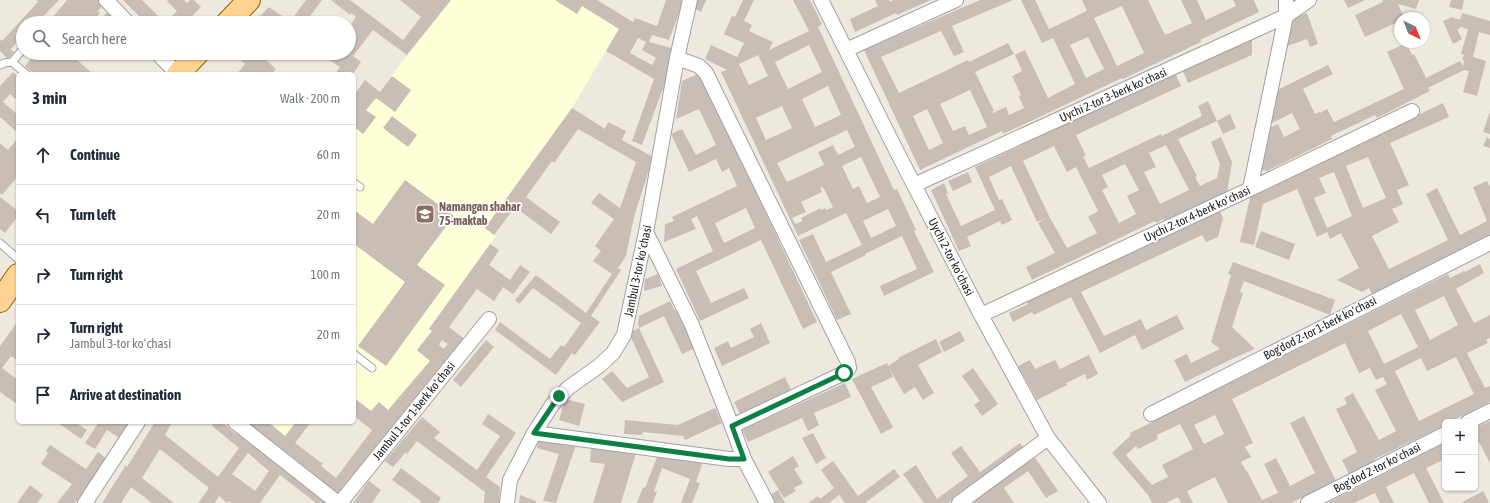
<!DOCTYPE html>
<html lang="en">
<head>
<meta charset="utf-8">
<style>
  body { margin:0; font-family:"Asap Condensed",sans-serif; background:#f2f2f3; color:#1f2937 }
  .controls { position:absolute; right:12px; bottom:12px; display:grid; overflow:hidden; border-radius:6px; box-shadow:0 1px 3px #0004 }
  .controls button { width:36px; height:36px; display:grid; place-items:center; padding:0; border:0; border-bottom:1px solid #e0e1e3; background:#fff; color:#1f2937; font:20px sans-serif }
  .compass { position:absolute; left:1394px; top:12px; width:36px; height:36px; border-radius:50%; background:#fff; box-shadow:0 1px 3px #0004; rotate:137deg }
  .stop { position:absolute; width:12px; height:12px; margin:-9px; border:3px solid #0b8043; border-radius:50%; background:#fff }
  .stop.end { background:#0b8043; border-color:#fff; box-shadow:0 1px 4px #0008 }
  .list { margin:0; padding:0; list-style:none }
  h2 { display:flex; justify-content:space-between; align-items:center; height:52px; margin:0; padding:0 16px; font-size:17px }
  h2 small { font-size:13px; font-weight:400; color:#747a83 }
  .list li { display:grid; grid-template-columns:26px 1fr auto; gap:12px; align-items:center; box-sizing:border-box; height:60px; padding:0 16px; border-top:1px solid #e0e1e3 }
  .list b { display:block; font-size:15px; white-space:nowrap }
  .list p { margin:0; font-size:13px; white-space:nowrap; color:#747a83 }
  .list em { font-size:13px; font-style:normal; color:#747a83 }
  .icon { flex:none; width:22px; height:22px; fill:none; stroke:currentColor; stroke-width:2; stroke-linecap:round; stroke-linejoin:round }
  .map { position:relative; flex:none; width:1490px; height:503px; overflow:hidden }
  .search { position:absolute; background:#fff; box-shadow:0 1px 3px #0004; left:16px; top:16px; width:340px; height:44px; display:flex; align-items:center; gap:10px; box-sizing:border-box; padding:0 14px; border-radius:22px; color:#747a83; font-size:15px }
  .panel { position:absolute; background:#fff; box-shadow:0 1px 3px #0004; left:16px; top:72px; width:340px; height:352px; border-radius:6px }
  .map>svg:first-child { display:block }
  .education { fill:#feffd6 }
  .building { fill:#c9beb5; fill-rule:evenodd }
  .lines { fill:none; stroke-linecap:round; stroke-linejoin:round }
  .lane-casing { stroke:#a1a1a1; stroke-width:9 }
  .street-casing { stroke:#a1a1a1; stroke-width:16 }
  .primary-casing { stroke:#916500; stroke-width:24 }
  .lane { stroke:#fff; stroke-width:7 }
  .street { stroke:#fff; stroke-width:14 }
  .primary { stroke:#ffd392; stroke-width:22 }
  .route { stroke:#0b8043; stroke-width:5 }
  .labels { text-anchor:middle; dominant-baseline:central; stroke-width:3.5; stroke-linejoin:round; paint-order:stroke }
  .street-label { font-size:12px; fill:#1a1a1a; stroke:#fff }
  .education-label { font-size:12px; font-weight:bold; fill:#785e54; stroke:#fff; text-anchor:start }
</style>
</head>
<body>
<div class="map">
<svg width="1490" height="503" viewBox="0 0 1490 503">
  <rect width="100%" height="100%" fill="#ede9df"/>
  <!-- education -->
  <path class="education" d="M451,0H555L577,14L582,6L619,29L572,108L485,228L496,236L429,328L432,331L417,350L430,361L388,410L379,402L371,411L354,398V127L407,55Z
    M268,422H296L285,436Z"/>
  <!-- building -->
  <path class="building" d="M36,0H59L37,23H23V36L11,49L14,52L8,59L0,51V39L2,41L38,2Z
    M67,0H102L105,2L98,11L100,13L92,23H48Z
    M123,0H142L165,23H146Z
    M168,0H184L187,3L190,0H194L201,7L185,23H165L177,11L167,1Z
    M306,0H322L305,23H298L292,19Z
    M331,0H350L403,40L421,17L400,0H451L407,55L373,30L353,56L361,62L353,74H335L340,67L326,58L330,53H349V27L356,17L351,13L350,15Z
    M555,0H597L633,22L635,18L657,26L666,0H684L669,40L652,35L649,42L675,49L663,91H662L642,145L632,141L654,79L606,51L619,29L582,6L577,14ZM638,38L646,42L642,50L656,58L652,65L630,53Z
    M697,0H706L701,12L693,8Z
    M743,0H754L744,21L752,25L749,31L773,42L769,50L809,31L793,0H810L822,24L818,27L894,190L897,189L916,230L914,231L934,272L884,296L880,286L917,269L902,236L865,254L866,255L831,272L851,314L837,320L799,240L813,234L826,262L862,245L846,213L798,236L721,72L727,70L705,59L711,45L737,57L744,43L724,34L732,16L735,17ZM809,45L822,72L788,89L775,62ZM758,55L768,76L749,85L739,64ZM828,86L841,115L815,127L802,99ZM782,106L792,128L766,140L756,118ZM847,130L855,147L838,155L833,145L818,152L824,165L787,182L777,163ZM861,157L880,197L867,203L859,186L853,189L842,166ZM823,187L833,207L826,210L825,208L821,210V208L801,218L803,221L795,224L792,218L806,212L801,202L822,192L820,188ZM888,209L896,226L871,238L863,221Z
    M875,0H889L890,2L893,0H931L897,15L896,13L855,32L850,19L878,6Z
    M980,0H1013L952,26L964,52L954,56L941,31L881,57L899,93L968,60L969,62L1008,43L1014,54L975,72L994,111L992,112L993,113L1006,107L1009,115L1024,108L1019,96L1021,95L1012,76L1022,71L1015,55L1025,50L1048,98L1075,84L1053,38L1042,43L1021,0H1035L1049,29L1087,11L1082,0H1148L1165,35L1192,23L1181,0H1197L1206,20L1236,6L1233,0H1254L1259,12L1200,40L1201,42L1123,79L1122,78L1003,134L1002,131L920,170L864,50ZM1122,6L1144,53L1117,66L1094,18ZM1088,37L1104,69L1086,78L1070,45ZM970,90L987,127L969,135L965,126L953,131L940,104ZM927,109L943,143L929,150L913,116Z
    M1344,0H1365L1348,8Z
    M1382,0H1419L1416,9L1398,4L1404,18H1400V21L1365,37L1355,15L1383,2Z
    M1451,0H1464L1462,10L1449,7Z
    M269,7L292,23H253Z
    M109,10L123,23H103L100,20Z
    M1307,13L1318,44L1310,47L1307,39L1285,47L1290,19Z
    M1462,13L1490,21V35L1479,32L1473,57L1486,61L1477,96L1463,92L1469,71L1464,70L1428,88L1430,91L1422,95L1377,118L1375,115L1331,136L1332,139L1267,171L1258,169L1273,92L1328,65L1333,74L1303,89L1315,114L1319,112L1320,113L1327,109L1334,122L1404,89L1387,52L1406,43L1412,55L1414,54L1426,78L1460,61L1463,66L1464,60H1462L1464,55L1461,54L1468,29L1460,27L1459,29H1457L1462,39L1453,44L1443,21L1452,17L1460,20ZM1292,113L1300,129L1284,137L1278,124L1272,127L1270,124Z
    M1252,40V55L1188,83L1182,69Z
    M36,53H69L93,74H34L25,66Z
    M233,53H250L257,59L261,55L276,69L271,74H237L245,64Z
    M13,72L18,76V101L10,94L3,102L18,115V133L0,117V86Z
    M700,73L817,322L803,329L761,240L696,271L711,303L744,288L749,298L700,321L676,269L713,251L697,216L691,219L696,229L664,242L665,224L674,221L672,217L737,186L729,168L722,172L716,159L689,172L671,134L682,129L696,155L716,145L699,109L676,119L682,81ZM746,208L755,228L724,243L715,223Z
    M1175,73L1181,86L1076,135L1086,156H1083L1089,168L1161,134L1162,136L1202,116L1198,106L1208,101L1217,121L1178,139L1197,176L1195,177L1200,186L1217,178L1220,164L1211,142L1221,137L1232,162L1227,193L1164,221V219L1156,223L1155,221L1032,280L1026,267L1055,253L1038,223L1046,218L1037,222L1011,166L989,177L999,200L1002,199L1012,220L1002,225L1000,221L967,237L971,246L959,251L931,190L944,183L948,193L946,194L961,226L995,210L975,167ZM1166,145L1189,190L1160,204L1144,172L1156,167L1149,153ZM1054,146L1067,172L1076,167L1098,211L1088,217L1097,233L1067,248L1049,216L1023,161ZM1125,164L1139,190L1127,196L1136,214L1119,223L1102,190L1108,187L1102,175Z
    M392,76L411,90L395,112L376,98L366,110L376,117L363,134L354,127V95L365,80L380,92Z
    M1443,103L1449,117L1390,143L1409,185L1397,190L1403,204L1392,209L1399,222L1372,236L1389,269L1448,240L1426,194L1437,188L1460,235L1487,221L1473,187L1487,181L1490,187V236L1372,295L1369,288L1362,292L1337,280L1359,268L1341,233L1330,239L1327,232L1317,237L1297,189L1263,204L1254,245L1240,242L1251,194ZM1368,157L1386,198L1363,208L1346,166ZM1334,172L1352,216L1327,228L1314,198L1326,193L1319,178Z
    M572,108L605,129L608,122L626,131L622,140L653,157L634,217L626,256L618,268L621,270L591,316L600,322L575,355L572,353L556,375L495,330L500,322L550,359L561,345L564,347L581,323L533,288L519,304L515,300L536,275L586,313L612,274L593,261L601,251L595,246L614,219L591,203L599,193L620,208L636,162L578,129L554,163L552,161L526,197L560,222L551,234L515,207L494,235L485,228Z
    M1490,111V134L1483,132Z
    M1230,114L1236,128L1223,134L1217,121Z
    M392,116L417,135L408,147L383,128Z
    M1487,137L1490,139V148L1483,146Z
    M18,138V176L2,195L0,193V143L8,150Z
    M968,172L972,182L953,191L948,181Z
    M405,180L454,216L417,265L445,285L386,366L358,346L405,282L354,244V210L373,224Z
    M0,197L18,211V216L5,233L0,229Z
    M1220,211L1223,218L1218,237L1206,242L1202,235L1081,292L1104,336L1141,319L1146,330L1177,315L1184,329L1142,350L1135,335L1100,353L1071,297L1034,315L1032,312L1013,322L1009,313L1028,304L1027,302L1150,242V244Z
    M1261,231L1295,244L1289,260L1255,247Z
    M490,244L499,250L489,265L510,280L520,265L530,272L513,294L503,287L494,301L477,289L449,327L466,340L341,496L245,422H268L285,436L296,422H311L295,443L323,464L321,466L336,478L372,430L354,416V398L371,411L379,402L388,410L430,361L417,350L432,331L429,329ZM442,340L448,344L444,349L439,345Z
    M1233,262L1335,300L1330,315L1244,281L1240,292L1243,293L1232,327L1255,349L1234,358L1185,382L1174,360L1187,354L1191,363L1220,349L1211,342L1231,275L1228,274Z
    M1480,264L1484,273L1456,289L1474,323L1490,315V338L1486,340L1488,343L1467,353L1485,388L1490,386V402L1450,422H1445V425L1375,459V461L1349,474L1342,460L1357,452L1336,409L1347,404L1344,398L1353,393L1379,440L1396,431L1375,390L1387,384L1383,377L1376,380L1370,368L1359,373L1345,343L1232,399L1253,443L1245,447L1251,457L1241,462L1246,471H1247L1262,500L1278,493L1264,464L1276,458L1290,486L1315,473L1290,423L1304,416L1336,481L1291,503H1228L1215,477L1187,491L1193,503H1181L1178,497L1166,503H1152L1148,495L1112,453L1131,435L1130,433L1448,274L1450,278L1464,271L1465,272ZM1444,296L1458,325L1430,340L1415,310ZM1401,314L1418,347L1384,364L1368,331ZM1456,357L1474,394L1419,421L1395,371L1421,358L1427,371ZM1215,415L1224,434L1204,444L1194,425ZM1180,424L1193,449L1162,465L1168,477L1152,485L1126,455L1136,446L1138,449L1158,439L1157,435Z
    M658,274L662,286L644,291L645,279Z
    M670,301L675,311L677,310L695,348L682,354L664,316L639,328L638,324L639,316Z
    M18,321V361L11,356L2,368L18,380V405L0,392V346Z
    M761,323L770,343L722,366L714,348L728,341L731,348L754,337L750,329Z
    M639,328L664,382L622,402L602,379L612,371L627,388L649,377L629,333Z
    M960,331L965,341L944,352L939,342Z
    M936,339L942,352L918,365L934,393L923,400L915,387L904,394L889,368L893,377L871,387L893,427L881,434L852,379L887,363L888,366L899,359L898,358Z
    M486,340L494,347L461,387L453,380Z
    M1089,355L1098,374L1087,380L1085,374L1066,383L1067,385L1037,400L1018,366L1030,360L1035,369L1055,360L1060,369Z
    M973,368L998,404L982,416L974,405L980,401L962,376Z
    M785,377L792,392L741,416L734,402Z
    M845,383L851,397L814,413L819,425L808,431L802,418L748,442L742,430Z
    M565,399L585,404L579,426L559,420Z
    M715,408L722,423L685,440L683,436L643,432L642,435L624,434L625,420L678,425Z
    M488,414L516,433L486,477L500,487L499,503H484L485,492L417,441L407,454L406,452L393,467L385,461L422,417L440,432L434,438L477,470L500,436L482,424Z
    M1490,421V463L1479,442L1475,444V428Z
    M57,422H75L87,430L81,439Z
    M99,422H132L121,439L107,430L95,449L85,443Z
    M155,422H168L171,424L165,435L218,477L239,448L212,426L213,425L209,422H224L223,423L235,433L239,429L332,503H316L280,475L260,503H231L229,501L227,503L219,496L215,503H198L209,488L160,449L142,478L174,503H152L131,487L121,503H102L126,465L127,467ZM248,453L269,471L255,491L232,474Z
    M813,433L826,458L816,464L802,438Z
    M540,435L576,445L556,503L543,501L559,454L537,448Z
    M1020,443L1026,451L983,477L948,503H924L903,474L916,465L937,499L968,476L951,453L961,446L980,472Z
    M1445,443V459L1426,468L1444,503H1429L1414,473L1386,487L1394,503H1380L1375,493L1354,503H1327Z
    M50,445L86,469L98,452L109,461L75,503H57L72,484L41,464L48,453L46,451Z
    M591,447L636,453L621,503H593L605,464L590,462Z
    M793,456L799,466L794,469L803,483L794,488L796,491L784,498L768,472Z
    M1027,456L1036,459L1058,491L1046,498L1028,471L1004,488L1014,503H972L992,488L989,484Z
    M657,457L703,461L696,482L700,483L692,503H681L690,479L662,468L654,491L657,492L653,503H637L643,487L645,488Z
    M833,461L858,496L894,469L900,477L865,503H845L839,495L829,503H808L818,496L820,499L834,488L821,470Z
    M401,468L441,498L438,503H420L421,501L392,480Z
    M369,481L381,490L372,503H353Z
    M30,485L43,495L37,503H17Z
    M778,490L785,503H770L767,497Z
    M1483,491L1489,502L1487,503H1461Z
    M520,495L536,501V503H519Z"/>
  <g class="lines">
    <defs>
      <path id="lane" d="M12,62L23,49
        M0,65L4,63L12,62L26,74
        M354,183L360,187
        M0,243L18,259
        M354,354L372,368"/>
      <path id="street" d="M106,0L128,23
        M821,0L896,150L981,315L1048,438L1099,503
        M846,50L956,0
        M157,53L178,74
        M677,58L699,66L706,73L848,362L849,368L844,373L732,426
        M914,185L1286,16L1309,0
        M1250,189L1286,16V0
        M646,232L692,325L732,426L744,459
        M981,315L1250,189L1412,111
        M1151,414L1490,243
        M235,422L338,503
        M1468,422L1490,411
        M534,433L729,459H744L767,503
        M85,503L138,422
        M340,503L489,319
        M507,503L510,480L534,433L552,405L568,388L599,366L613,353L624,335L646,232L677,58L690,0
        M959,503L1048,438
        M1308,503L1445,434"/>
      <path id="primary" d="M227,23L249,0
        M178,74L198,53
        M0,301L18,275"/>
    </defs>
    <!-- lane casing -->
    <use href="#lane" class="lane-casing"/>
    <!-- street casing -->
    <use href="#street" class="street-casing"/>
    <!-- primary casing -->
    <use href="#primary" class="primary-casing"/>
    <!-- lane -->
    <use href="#lane" class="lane"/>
    <!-- street -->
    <use href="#street" class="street"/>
    <!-- primary -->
    <use href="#primary" class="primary"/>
  </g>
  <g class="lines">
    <!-- route -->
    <path class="route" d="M559,396L534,433L729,459H744L732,426L844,373"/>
  </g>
  <!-- icons -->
  <defs>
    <symbol id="school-square" viewBox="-11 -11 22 22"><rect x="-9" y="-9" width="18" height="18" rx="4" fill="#8d6e63" stroke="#fff"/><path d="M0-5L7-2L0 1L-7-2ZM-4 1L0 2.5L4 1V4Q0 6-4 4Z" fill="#fff"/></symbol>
  </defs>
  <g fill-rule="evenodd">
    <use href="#school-square" x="414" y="203" width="22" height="22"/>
  </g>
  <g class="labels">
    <!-- street labels -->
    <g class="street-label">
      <text transform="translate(1113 95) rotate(-24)">Uychi 2-tor 3-berk koʻchasi</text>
      <text transform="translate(1197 214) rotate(-25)">Uychi 2-tor 4-berk koʻchasi</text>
      <text transform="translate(951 257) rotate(63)">Uychi 2-tor koʻchasi</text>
      <text transform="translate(638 271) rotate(-78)">Jambul 3-tor koʻchasi</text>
      <text transform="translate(1320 328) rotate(-27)">Bogʼdod 2-tor 1-berk koʻchasi</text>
      <text transform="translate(414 411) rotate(-51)">Jambul 1-tor 1-berk koʻchasi</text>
      <text transform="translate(1377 468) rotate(-27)">Bog'dod 2-tor koʻchasi</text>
    </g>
    <!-- education labels -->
    <g class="education-label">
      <text x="439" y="207">Namangan shahar<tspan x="439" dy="14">75-maktab</tspan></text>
    </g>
  </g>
</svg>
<div class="controls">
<button>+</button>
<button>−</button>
</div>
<svg class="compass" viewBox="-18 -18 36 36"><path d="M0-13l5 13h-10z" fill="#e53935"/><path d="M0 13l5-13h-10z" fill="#747a83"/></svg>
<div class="stop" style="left:844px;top:373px"></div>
<div class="stop end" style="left:559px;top:396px"></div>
<div class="search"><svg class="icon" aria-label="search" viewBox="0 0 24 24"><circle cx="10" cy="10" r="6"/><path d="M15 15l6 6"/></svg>Search here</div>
<section class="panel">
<h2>3 min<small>Walk · 200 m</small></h2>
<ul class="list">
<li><svg class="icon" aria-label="ahead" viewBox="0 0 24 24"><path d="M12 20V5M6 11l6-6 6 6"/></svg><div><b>Continue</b></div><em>60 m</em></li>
<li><svg class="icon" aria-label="left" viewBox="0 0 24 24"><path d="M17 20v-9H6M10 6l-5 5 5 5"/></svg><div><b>Turn left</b></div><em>20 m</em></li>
<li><svg class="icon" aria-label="right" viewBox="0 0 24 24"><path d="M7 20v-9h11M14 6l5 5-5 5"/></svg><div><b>Turn right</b></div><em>100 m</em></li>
<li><svg class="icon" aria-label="right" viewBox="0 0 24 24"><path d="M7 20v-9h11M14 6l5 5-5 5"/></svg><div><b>Turn right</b><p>Jambul 3-tor koʻchasi</p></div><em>20 m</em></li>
<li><svg class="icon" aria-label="arrive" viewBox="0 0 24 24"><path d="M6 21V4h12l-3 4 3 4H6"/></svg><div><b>Arrive at destination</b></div></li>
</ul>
</section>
</div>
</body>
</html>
